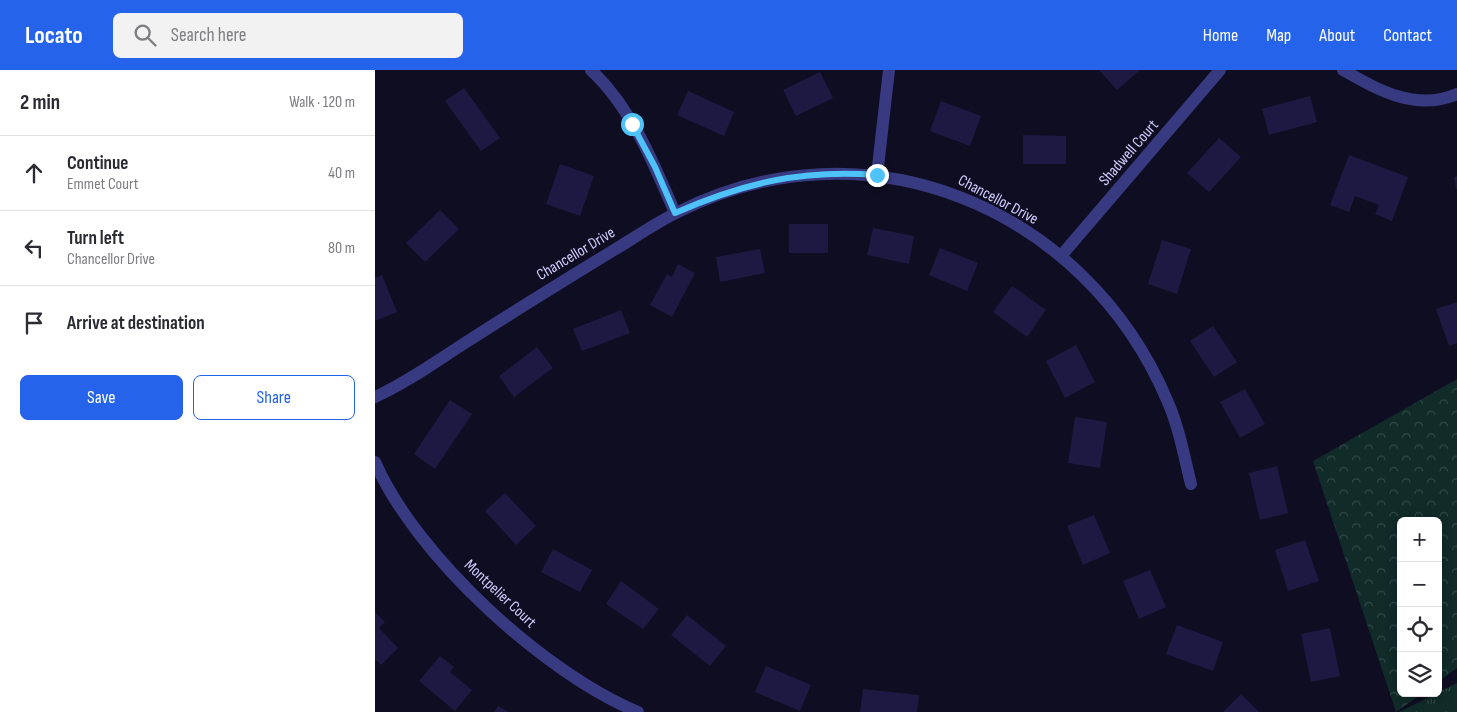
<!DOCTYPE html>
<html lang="en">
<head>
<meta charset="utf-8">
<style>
  body { margin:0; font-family:"Sofia Sans Condensed",sans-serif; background:#f2f2f3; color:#2b2b33 }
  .controls { position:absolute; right:15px; bottom:15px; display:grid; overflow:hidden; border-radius:8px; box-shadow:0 2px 12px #0003 }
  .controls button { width:45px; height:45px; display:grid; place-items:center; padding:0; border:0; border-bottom:1px solid #e1e1e2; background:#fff; color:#2b2b33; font:25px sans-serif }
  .stop { position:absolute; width:15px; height:15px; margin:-11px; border:4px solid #4fc3f7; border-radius:50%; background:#fff }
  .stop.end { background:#4fc3f7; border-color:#fff; box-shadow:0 1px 5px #0008 }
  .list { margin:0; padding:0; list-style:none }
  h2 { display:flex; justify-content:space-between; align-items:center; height:65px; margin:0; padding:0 20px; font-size:21px }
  h2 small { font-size:16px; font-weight:400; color:#7c7c81 }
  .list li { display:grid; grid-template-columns:32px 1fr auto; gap:15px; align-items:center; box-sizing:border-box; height:75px; padding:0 20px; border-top:1px solid #e1e1e2 }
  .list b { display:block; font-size:19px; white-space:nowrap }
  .list p { margin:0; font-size:16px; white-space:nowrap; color:#7c7c81 }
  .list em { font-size:16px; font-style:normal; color:#7c7c81 }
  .actions { display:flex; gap:10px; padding:15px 20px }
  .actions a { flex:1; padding:11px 0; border:1px solid #2563eb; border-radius:8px; text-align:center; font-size:18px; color:#2563eb }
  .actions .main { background:#2563eb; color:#fff }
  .icon { flex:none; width:28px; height:28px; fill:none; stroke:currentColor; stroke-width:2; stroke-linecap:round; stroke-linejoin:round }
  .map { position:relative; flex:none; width:1082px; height:642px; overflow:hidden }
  header { display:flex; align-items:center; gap:30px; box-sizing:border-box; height:70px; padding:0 25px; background:#2563eb; color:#fff }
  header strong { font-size:24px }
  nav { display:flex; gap:28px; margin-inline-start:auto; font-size:18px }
  .search { width:350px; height:45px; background:#f2f2f3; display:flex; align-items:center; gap:12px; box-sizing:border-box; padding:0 18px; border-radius:8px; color:#7c7c81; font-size:19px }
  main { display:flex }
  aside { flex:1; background:#fff }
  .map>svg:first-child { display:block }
  .grass { fill:url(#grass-tufts) }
  .forest { fill:url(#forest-crowns) }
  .building { fill:#1e1942 }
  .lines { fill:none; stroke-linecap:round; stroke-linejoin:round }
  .minor { stroke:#373a81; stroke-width:12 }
  .route { stroke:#4fc3f7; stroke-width:6 }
  .labels { text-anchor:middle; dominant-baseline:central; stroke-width:4.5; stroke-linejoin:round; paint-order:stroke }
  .street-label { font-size:16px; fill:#cfcdff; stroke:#0f0d21 }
</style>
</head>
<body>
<header>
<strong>Locato</strong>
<div class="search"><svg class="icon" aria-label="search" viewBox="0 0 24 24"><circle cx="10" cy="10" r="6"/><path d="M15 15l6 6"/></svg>Search here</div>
<nav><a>Home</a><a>Map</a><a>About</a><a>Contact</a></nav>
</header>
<main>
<aside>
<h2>2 min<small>Walk · 120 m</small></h2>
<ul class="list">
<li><svg class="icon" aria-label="ahead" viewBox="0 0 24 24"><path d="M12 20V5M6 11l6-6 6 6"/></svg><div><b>Continue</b><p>Emmet Court</p></div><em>40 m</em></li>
<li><svg class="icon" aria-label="left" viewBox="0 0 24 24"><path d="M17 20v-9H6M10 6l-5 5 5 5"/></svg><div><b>Turn left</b><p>Chancellor Drive</p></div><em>80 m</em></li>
<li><svg class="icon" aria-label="arrive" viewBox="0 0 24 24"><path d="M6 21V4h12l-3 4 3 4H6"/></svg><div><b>Arrive at destination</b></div></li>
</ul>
<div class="actions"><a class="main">Save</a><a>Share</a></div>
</aside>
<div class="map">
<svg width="1082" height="642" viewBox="0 0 1082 642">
  <defs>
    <pattern id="grass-tufts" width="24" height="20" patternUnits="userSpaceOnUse" patternTransform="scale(1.25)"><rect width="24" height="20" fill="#102b28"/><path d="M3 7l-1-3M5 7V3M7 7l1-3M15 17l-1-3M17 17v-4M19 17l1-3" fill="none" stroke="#324948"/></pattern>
    <pattern id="forest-crowns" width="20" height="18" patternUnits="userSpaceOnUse" patternTransform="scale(1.25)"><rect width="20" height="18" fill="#102b28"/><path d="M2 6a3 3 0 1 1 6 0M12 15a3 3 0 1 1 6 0" fill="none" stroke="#324948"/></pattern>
  </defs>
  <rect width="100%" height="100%" fill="#0f0d21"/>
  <!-- grass -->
  <path class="grass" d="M1082,613V642H1024Z"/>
  <!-- forest -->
  <path class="forest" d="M1082,309V598L1063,612V451H1026V623H1048L1021,642L938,391Z"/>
  <!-- building -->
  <path class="building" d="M724,0H765L742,20Z
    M445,2L458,28L421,46L408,20Z
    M89,18L125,68L106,81L70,31Z
    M313,21L359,42L349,66L302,45Z
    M935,26L942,52L894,65L887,39Z
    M566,31L606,46L595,76L555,61Z
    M648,65L691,66V94H648Z
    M844,68L866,87L834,122L812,103Z
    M974,85L1033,107L1017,151L1000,144L1004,135L980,126L974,142L955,135Z
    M185,94L219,106L205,146L171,134Z
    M1082,106V119H1081L1079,107Z
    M65,140L84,159L50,192L31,173Z
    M414,154H453V183H414Z
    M498,158L539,166L534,194L492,185Z
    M787,170L816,179L802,224L773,214Z
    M565,178L603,193L592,221L554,205Z
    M385,179L390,203L345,212L341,187Z
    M303,194L320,203L297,247L275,235L292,204L297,207Z
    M7,205L22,242L0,251V208Z
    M637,216L671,240L652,267L618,242Z
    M1082,232V273L1074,276L1061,239Z
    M246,240L255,263L207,281L198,259Z
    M838,256L862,292L839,307L815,271Z
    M701,275L720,312L690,328L671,291Z
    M162,277L178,298L139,327L124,306Z
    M870,319L890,354L865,368L845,332Z
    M75,330L97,344L60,399L39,384Z
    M700,347L732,352L725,398L693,393Z
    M902,396L913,443L885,450L874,403Z
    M130,423L161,456L141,475L110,441Z
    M719,445L735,483L708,495L692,456Z
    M930,470L944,511L913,521L900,480Z
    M178,479L217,500L205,522L166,502Z
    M775,500L791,537L764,549L748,511Z
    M246,511L284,539L268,559L231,534Z
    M0,542L10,552L4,558L23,578L6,595L0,589Z
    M312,545L351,576L335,596L296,565Z
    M802,555L848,572L838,601L791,584Z
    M955,558L965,606L936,612L926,564Z
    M65,586L79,597L75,602L97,620L80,641L44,611Z
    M391,596L436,615L425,641L380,622Z
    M488,619L544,625L542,642H485Z
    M866,624L884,642H848Z
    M123,636L134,642H119Z"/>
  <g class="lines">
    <!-- minor -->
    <path class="minor" d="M216,0C256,37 279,94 300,143
      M968,0C1003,20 1041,42 1082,24
      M502,105L514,0
      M686,186L845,0
      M0,327C33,312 63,290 93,271C141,240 190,210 239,180C259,168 279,154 301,143C490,46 710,137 792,330C804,357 809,386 816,414
      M0,392C41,486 169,603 263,642"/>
  </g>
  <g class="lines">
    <!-- route -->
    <path class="route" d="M257,54L280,97L300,143C368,113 428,99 502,105"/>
  </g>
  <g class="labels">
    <!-- street labels -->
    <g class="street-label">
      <text transform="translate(754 83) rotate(-49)">Shadwell Court</text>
      <text transform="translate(623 130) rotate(28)">Chancellor Drive</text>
      <text transform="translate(201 184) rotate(-31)">Chancellor Drive</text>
      <text transform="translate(125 524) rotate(43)">Montpelier Court</text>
    </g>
  </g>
</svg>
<div class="controls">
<button>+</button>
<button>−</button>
<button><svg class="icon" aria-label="locate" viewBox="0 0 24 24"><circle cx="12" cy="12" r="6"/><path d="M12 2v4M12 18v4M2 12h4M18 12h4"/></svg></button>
<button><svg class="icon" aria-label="layers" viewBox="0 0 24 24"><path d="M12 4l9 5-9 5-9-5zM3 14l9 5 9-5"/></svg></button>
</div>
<div class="stop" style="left:257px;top:54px"></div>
<div class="stop end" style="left:502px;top:105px"></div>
</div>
</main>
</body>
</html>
